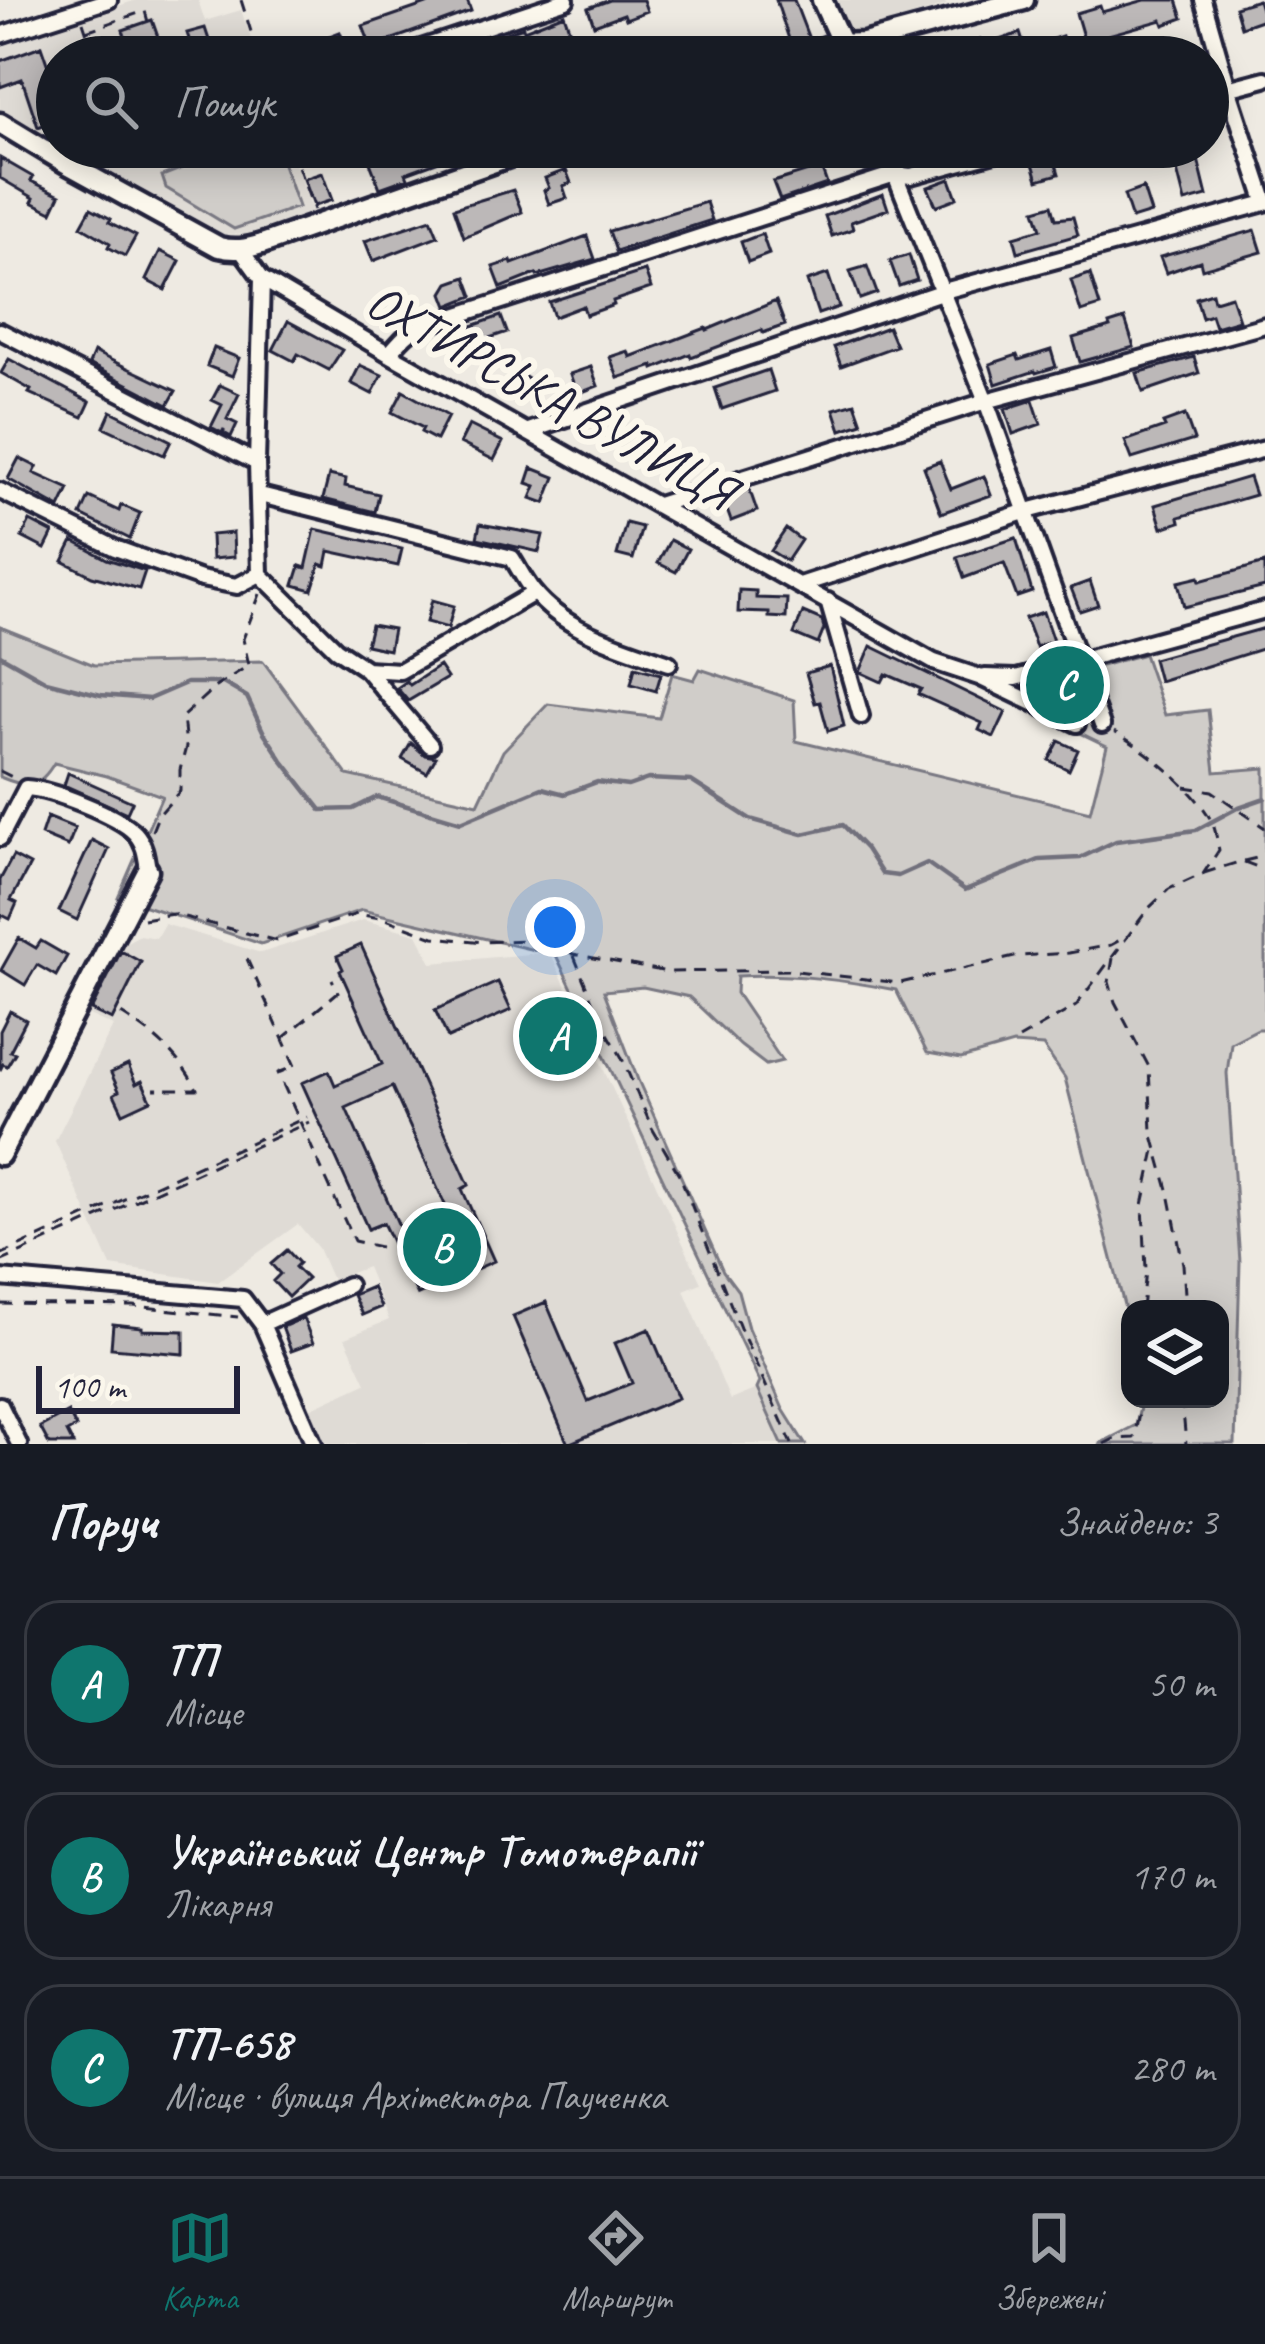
<!DOCTYPE html>
<html lang="uk">
<head>
<meta charset="utf-8">
<style>
  body { margin:0; font-family:Caveat,sans-serif; background:#20242c; color:#f1f3f6 }
  .controls { position:absolute; right:36px; bottom:36px; display:grid; overflow:hidden; border-radius:24px; box-shadow:0 6px 30px #0003 }
  .controls button { width:108px; height:108px; display:grid; place-items:center; padding:0; border:0; border-bottom:3px solid #363941; background:#171b24; color:#f1f3f6; font:60px sans-serif }
  .scale { position:absolute; left:36px; bottom:30px; width:204px; box-sizing:border-box; padding-left:12px; border:6px solid #22223b; border-top:0; font-size:33px; line-height:42px; white-space:nowrap; color:#22223b; -webkit-text-stroke:9px #fbf7ec; paint-order:stroke }
  .you { position:absolute; left:555px; top:927px; width:42px; height:42px; margin:-30px; border:9px solid #fff; border-radius:50%; background:#1a73e8; box-shadow:0 0 0 18px #1a73e833 }
  .badge { display:grid; place-items:center; width:78px; height:78px; border-radius:50%; background:#0f766e; color:#fff; font-size:39px; font-weight:700 }
  .pin { position:absolute; translate:-50% -50%; border:6px solid #fff; box-shadow:0 3px 12px #0006 }
  .list { margin:0; padding:0; list-style:none }
  h2 { display:flex; justify-content:space-between; align-items:center; height:156px; margin:0; padding:0 48px; font-size:51px }
  h2 small { font-size:39px; font-weight:400; color:#9ea1a6 }
  .list li { display:grid; grid-template-columns:78px 1fr auto; gap:36px; align-items:center; box-sizing:border-box; height:168px; margin:0 24px 24px; padding:0 24px; border:3px solid #363941; border-radius:36px }
  .list b { display:block; font-size:45px; white-space:nowrap }
  .list p { margin:0; font-size:39px; white-space:nowrap; color:#9ea1a6 }
  .list em { font-size:39px; font-style:normal; color:#9ea1a6 }
  .icon { flex:none; width:66px; height:66px; fill:none; stroke:currentColor; stroke-width:2; stroke-linecap:round; stroke-linejoin:round }
  .map { position:relative; flex:none; width:1265px; height:1444px; overflow:hidden }
  .search { position:absolute; background:#171b24; box-shadow:0 6px 30px #0003; left:36px; right:36px; top:36px; height:132px; display:flex; align-items:center; gap:30px; box-sizing:border-box; padding:0 42px; border-radius:66px; color:#9ea1a6; font-size:45px }
  .sheet { height:732px; background:#171b24 }
  nav { display:flex; justify-content:space-around; align-items:center; box-sizing:border-box; height:168px; border-top:3px solid #363941; background:#171b24; font-size:33px; color:#9ea1a6 }
  nav a { display:grid; justify-items:center; gap:6px }
  nav .on { color:#0f766e }
  .map>svg:first-child { display:block }
  .built { fill:#dfdbd5 }
  .green { fill:#d0cdc9; stroke:#797882; stroke-width:3 }
  .lines { fill:none; stroke-linecap:round; stroke-linejoin:round }
  .stream { stroke:#716f7c; stroke-width:4.5 }
  .building { fill:#bcb8b8; stroke:#22223b; stroke-width:3; fill-rule:evenodd }
  .street-casing { stroke:#22223b; stroke-width:22 }
  .secondary-casing { stroke:#22223b; stroke-width:27 }
  .path { stroke:#22223b; stroke-width:3; stroke-dasharray:12 9; stroke-linecap:butt }
  .street { stroke:#fbf7ec; stroke-width:14 }
  .secondary { stroke:#fbf7ec; stroke-width:18 }
  .labels { text-anchor:middle; dominant-baseline:central; stroke-width:12; stroke-linejoin:round; paint-order:stroke }
  .street-label { font-size:51px; fill:#22223b; stroke:#fbf7ec }
</style>
</head>
<body>
<div class="map">
<svg width="1265" height="1444" viewBox="0 0 1265 1444">
  <rect width="100%" height="100%" fill="#eeeae2"/>
  <filter id="ink" filterUnits="userSpaceOnUse"><feTurbulence type="fractalNoise" baseFrequency=".00833" numOctaves="2"/><feDisplacementMap in="SourceGraphic" scale="24" xChannelSelector="R" yChannelSelector="G"/><feConvolveMatrix kernelMatrix="1 2 1 2 8 2 1 2 1" color-interpolation-filters="sRGB"/></filter>
  <g filter="url(#ink)">
    <!-- built -->
    <path class="built" d="M136,0H198L205,21L241,10L257,57H57V141L0,109V47Z
      M834,0H944L946,5L853,35L846,31Z
      M67,147H289L313,213L250,235L223,234L210,230Z
      M363,920L417,934L432,963L550,952L701,1283L684,1290L730,1400L757,1389L782,1444H326L310,1409L366,1383L345,1338L389,1320L367,1267L332,1280L318,1248L298,1224L218,1282L111,1266L55,1141L113,1026L87,1014L123,944L140,935L156,938L164,924L261,953Z"/>
    <!-- green -->
    <path class="green" d="M236,147H277L298,207L234,229L166,188L162,176Z
      M0,627L94,665L263,661L347,775L478,804L503,751L548,704L659,718L672,674L694,680L700,669L794,700L796,741L1090,812L1107,746L1000,694L1144,654L1165,715L1208,710L1215,772L1265,768V1029H1258L1231,1043L1227,1073L1240,1262L1235,1444H1099L1136,1425L1142,1399H1220V1309H1130V1328L1065,1078L1043,1046L1013,1044L961,1059L927,1053L896,990C843,980 791,973 737,976L736,993L782,1061L766,1065L741,1046L689,997L643,987L604,991L638,1080L723,1271L738,1291L748,1328L783,1409L805,1444H782L757,1389L760,1382L556,955L362,910L261,944L118,897L162,796L107,776L54,763C39,789 26,788 0,777Z"/>
    <g class="lines">
      <!-- stream -->
      <path class="stream" d="M0,655L46,681L101,695L149,699L186,683H223L247,697L263,731L282,760L321,810L353,809L377,797L461,822L542,788L565,794L597,782L628,786L648,779L691,781L750,819L803,834L843,825L866,849L882,874L898,876L927,863L965,890L1039,860L1080,858L1116,841L1196,830L1239,807L1265,798"/>
    </g>
    <!-- building -->
    <path class="building" d="M438,0H467L471,11L371,47L363,26Z
      M610,0H643L647,11L626,19L624,14L594,25L588,8Z
      M776,0H794L809,39L791,45Z
      M1145,0H1177L1183,18L1164,25L1162,20L1108,35L1115,57H1089L1076,13L1100,6L1102,12Z
      M1258,0L1264,19L1241,27L1235,7Z
      M564,14L571,34L513,54L506,33L523,27L524,30Z
      M152,20L165,57H132L123,30Z
      M205,28L213,52L207,54L208,57H195L187,33Z
      M340,32L348,52L325,57L319,40Z
      M1020,33L1028,57H955L966,51L964,46L980,40L982,46Z
      M1062,36L1069,57H1039L1035,45Z
      M41,46L57,92V120L38,127L22,79L0,87V61Z
      M425,147H434L439,161L406,173L408,178L380,188L369,160L397,149L400,157Z
      M1078,147H1130L1134,156L1119,161L1117,153L1084,164Z
      M1171,147H1195L1207,196L1185,202Z
      M1053,154L1059,174L1038,180L1032,160Z
      M0,158L33,177L31,181L60,195L52,212L32,202L34,198L0,178Z
      M821,167L827,184L780,200L773,182Z
      M566,170L571,183L563,186L567,198L549,204L544,190L549,188L545,178Z
      M322,173L332,200L314,206L304,179Z
      M950,179L957,198L936,206L928,187Z
      M1143,188L1151,213L1132,219L1124,195Z
      M513,190L522,212L464,237L454,208Z
      M883,194L888,209L851,222L853,229L832,236L825,216Z
      M706,202L712,220L616,251L609,231Z
      M1052,205L1056,219L1073,217L1078,235L1018,252L1014,237L1041,229L1035,210Z
      M91,208L111,219L109,222L136,236L125,256L108,247L110,243L81,226Z
      M431,219L438,236L373,261L365,241Z
      M1255,230L1262,252L1202,269L1200,261L1166,273L1160,257Z
      M762,234L769,254L748,262L741,242Z
      M587,236L595,259L537,276L536,274L501,288L493,267L511,261L512,264Z
      M160,251L180,261L165,290L146,280Z
      M909,255L917,280L899,286L890,261Z
      M867,266L877,293L860,299L850,271Z
      M645,271L651,288L613,301L614,305L586,315L583,306L554,317L549,302Z
      M828,274L839,307L818,314L807,281Z
      M1090,274L1100,306L1081,312L1071,280Z
      M466,277L473,296L448,306L443,293L449,283Z
      M1212,293L1214,301L1231,296L1239,320L1215,327L1211,315L1202,318L1196,298Z
      M776,301L785,325L763,333L762,330L691,357L690,354L654,369L653,366L618,378L610,357L628,351L630,357L706,328L707,330Z
      M501,316L507,332L475,343L469,327Z
      M1125,319L1134,347L1080,362L1073,338L1110,327L1109,324Z
      M288,321L342,350L329,370L298,354L294,361L273,350Z
      M888,327L896,346L841,366L834,347Z
      M214,348L239,358L232,376L207,366Z
      M1051,350L1056,367L1036,373L1035,371L996,384L990,364L1017,355L1019,360Z
      M94,352L176,391L168,405L89,364Z
      M1194,357L1199,373L1143,392L1137,373Z
      M9,359L90,402L83,417L29,393L31,390L1,373Z
      M360,365L382,375L372,394L351,383Z
      M591,367L598,386L577,394L570,374Z
      M513,369L531,381L517,403L499,392Z
      M768,370L775,391L722,409L715,388Z
      M220,385L239,394L227,419L237,424L231,437L224,433V429L222,433L211,427L222,405L212,400Z
      M403,391L448,416L436,440L421,432L423,428L392,412Z
      M1033,400L1041,424L1013,434L1005,409Z
      M855,403L862,423L841,430L834,409Z
      M111,411L171,441L164,455L104,427Z
      M1185,415L1194,440L1132,459L1125,441L1165,427L1163,423Z
      M469,425L503,442L494,460L460,443Z
      M19,458L37,467L34,473L69,489L60,508L8,479Z
      M940,461L951,489L984,476L991,495L941,513L924,467Z
      M532,468L555,477L545,503L531,498L536,486L527,483Z
      M329,475L346,479L345,486L379,494L375,512L323,499Z
      M1249,477L1255,495L1179,517L1180,522L1162,528L1155,505Z
      M749,488L757,511L731,521L722,496Z
      M89,497L119,511L121,505L140,513L130,539L81,515Z
      M30,521L53,533L45,549L22,537Z
      M626,523L642,527L633,559L617,555Z
      M480,524L543,535L539,552L477,538Z
      M315,529L402,549L398,566L329,551L326,566L320,564L312,590L294,585L300,566L306,568Z
      M786,529L801,540L787,561L771,551Z
      M233,533L234,557L212,559L211,535Z
      M1016,538L1032,592L1017,597L1004,563L964,578L957,557Z
      M670,540L688,549L676,572L658,563Z
      M73,541L107,559L145,571L139,589L92,576L63,561Z
      M1265,563V587L1184,607L1178,582L1199,577L1200,581Z
      M1090,581L1098,605L1080,611L1071,588Z
      M739,590L756,591V598L787,599L786,618L769,617V613L738,612Z
      M432,600L454,606L448,628L426,622Z
      M803,612L822,620L824,629L818,644L794,634Z
      M1043,612L1053,641L1036,647L1025,618Z
      M371,625L393,629L389,650L366,645Z
      M1265,628V648L1159,681L1153,659Z
      M871,646L1006,712L994,737L979,730L982,723L918,694L921,689L886,674L882,682L860,672Z
      M439,666L447,678L408,701L397,688L407,681L410,685Z
      M830,666L844,726L828,731L820,702L815,703L806,673Z
      M635,667L661,674L656,691L631,684Z
      M1059,741L1078,750L1069,770L1049,760Z
      M411,743L425,755L436,757L427,773L402,759Z
      M68,773L132,802L127,813L64,785Z
      M47,817L75,828L68,846L41,835Z
      M92,840L109,849L77,920L59,911Z
      M13,856L30,865L11,900L17,903L10,919L2,915L0,920V880Z
      M19,938L36,948L41,941L67,956L56,976L37,965L25,985L1,970Z
      M361,945L469,1185L462,1189L494,1261L418,1295L383,1223L368,1229L302,1083L329,1071L335,1085L382,1064L340,971L343,969L337,956ZM392,1087L446,1207L400,1228L346,1108Z
      M121,951L141,962L112,1020L91,1010Z
      M498,982L511,1010L448,1038L435,1010Z
      M10,1011L26,1020L10,1051L15,1053L7,1066L3,1064L0,1070V1031Z
      M128,1065L136,1084L142,1081L151,1100L123,1113L114,1094L119,1091L111,1073Z
      M287,1250L299,1263L295,1267L307,1279L288,1297L273,1281L280,1274L271,1264Z
      M372,1287L381,1307L362,1315L353,1295Z
      M546,1302L588,1401L632,1383L615,1343L649,1329L678,1398L568,1444L513,1316Z
      M303,1318L313,1343L291,1351L282,1327Z
      M113,1324L142,1327V1330L184,1331V1354L111,1348Z
      M68,1412L76,1427L67,1432L73,1444H49L40,1427Z"/>
    <g class="lines">
      <defs>
        <path id="street" d="M1203,0L1228,88L1265,201
          M0,35L109,0
          M394,57L566,0
          M1208,94L1265,79
          M884,147L986,401L1102,725
          M241,250L262,279L389,354L934,662L979,677L1077,724
          M0,331L257,463
          M389,354C404,336 413,325 437,322L895,174L911,176L1017,147
          M529,431L944,291L1265,203
          M0,491L115,548L201,579L237,586L260,574L336,649L366,669L430,745
          M260,495L512,558C519,569 525,581 533,591C566,632 621,646 669,663
          M658,505L986,401L1265,325
          M260,574L257,463L262,279
          M800,585L1027,511L1265,449
          M828,601L861,716
          M366,669L400,671L534,593
          M985,677L1016,678L1265,610
          M0,838L26,788C51,789 117,815 135,833C145,844 146,856 148,870
          M0,1278L243,1299L262,1324L314,1444
          M262,1324L348,1285
          M0,1405L19,1444"/>
        <path id="secondary" d="M822,0L842,44
          M797,57L835,44L864,43L1024,0
          M0,123L66,163L219,247C235,251 246,249 262,244L537,147
          M0,1155L148,870"/>
      </defs>
      <!-- street casing -->
      <use href="#street" class="street-casing"/>
      <!-- secondary casing -->
      <use href="#secondary" class="secondary-casing"/>
      <!-- path -->
      <path class="path" d="M241,0L259,57
        M83,22L89,40L95,38L102,57
        M86,31L145,11L148,22
        M107,147L110,153
        M291,147L314,210
        M0,771L16,779
        M1185,787L1212,791L1265,828
        M152,831L158,816L180,791V770L186,747L183,716L214,688L249,665L243,639L260,594
        M1244,861L1265,856
        M1204,873L1242,861L1265,870
        M143,919L173,914L277,941L357,914L386,919L434,937L484,942L546,939L573,954L668,972L788,970L900,983L1019,956L1069,953L1111,945L1129,935
        M574,956L600,1020L621,1056L652,1128L680,1176L740,1328L792,1444
        M1113,958L1109,982L1115,1002L1149,1067L1152,1132L1169,1193L1183,1264L1186,1309
        M247,959L295,1066L278,1073L354,1241L380,1247
        M121,1014C154,1034 178,1055 197,1089H154
        M282,1039L338,992L332,979
        M1019,1039L1076,1006L1148,909L1169,889L1203,874L1219,850C1217,842 1216,830 1212,822C1196,790 1145,748 1114,732
        M0,1255L307,1117
        M0,1262L309,1122
        M0,1304L134,1306L238,1317
        M1142,1309L1146,1270L1143,1205L1155,1150
        M1182,1399L1186,1444
        M1104,1444L1114,1439L1134,1438L1142,1399"/>
      <!-- street -->
      <use href="#street" class="street"/>
      <!-- secondary -->
      <use href="#secondary" class="secondary"/>
    </g>
  </g>
  <g class="labels">
    <!-- street labels -->
    <g class="street-label">
      <text transform="translate(551 396) rotate(29)">ОХТИРСЬКА ВУЛИЦЯ</text>
    </g>
  </g>
</svg>
<div class="controls">
<button><svg class="icon" aria-label="layers" viewBox="0 0 24 24"><path d="M12 4l9 5-9 5-9-5zM3 14l9 5 9-5"/></svg></button>
</div>
<div class="scale">100 m</div>
<div class="you"></div>
<div class="pin badge" style="left:558px;top:1036px">A</div>
<div class="pin badge" style="left:442px;top:1247px">B</div>
<div class="pin badge" style="left:1065px;top:685px">C</div>
<div class="search"><svg class="icon" aria-label="search" viewBox="0 0 24 24"><circle cx="10" cy="10" r="6"/><path d="M15 15l6 6"/></svg>Пошук</div>
</div>
<section class="sheet">
<h2>Поруч<small>Знайдено: 3</small></h2>
<ul class="list">
<li><span class="badge">A</span><div><b>ТП</b><p>Місце</p></div><em>50 m</em></li>
<li><span class="badge">B</span><div><b>Український Центр Томотерапії</b><p>Лікарня</p></div><em>170 m</em></li>
<li><span class="badge">C</span><div><b>ТП-658</b><p>Місце · вулиця Архітектора Паученка</p></div><em>280 m</em></li>
</ul>
</section>
<nav>
<a class="on"><svg class="icon" aria-label="map" viewBox="0 0 24 24"><path d="M3 6l6-2 6 2 6-2v14l-6 2-6-2-6 2zM9 4v14M15 6v14"/></svg>Карта</a>
<a><svg class="icon" aria-label="directions" viewBox="0 0 24 24"><path d="M12 3l9 9-9 9-9-9zM9 14v-3h6M13 9l2 2-2 2"/></svg>Маршрут</a>
<a><svg class="icon" aria-label="saved" viewBox="0 0 24 24"><path d="M7 4h10v16l-5-4-5 4z"/></svg>Збережені</a>
</nav>
</body>
</html>
